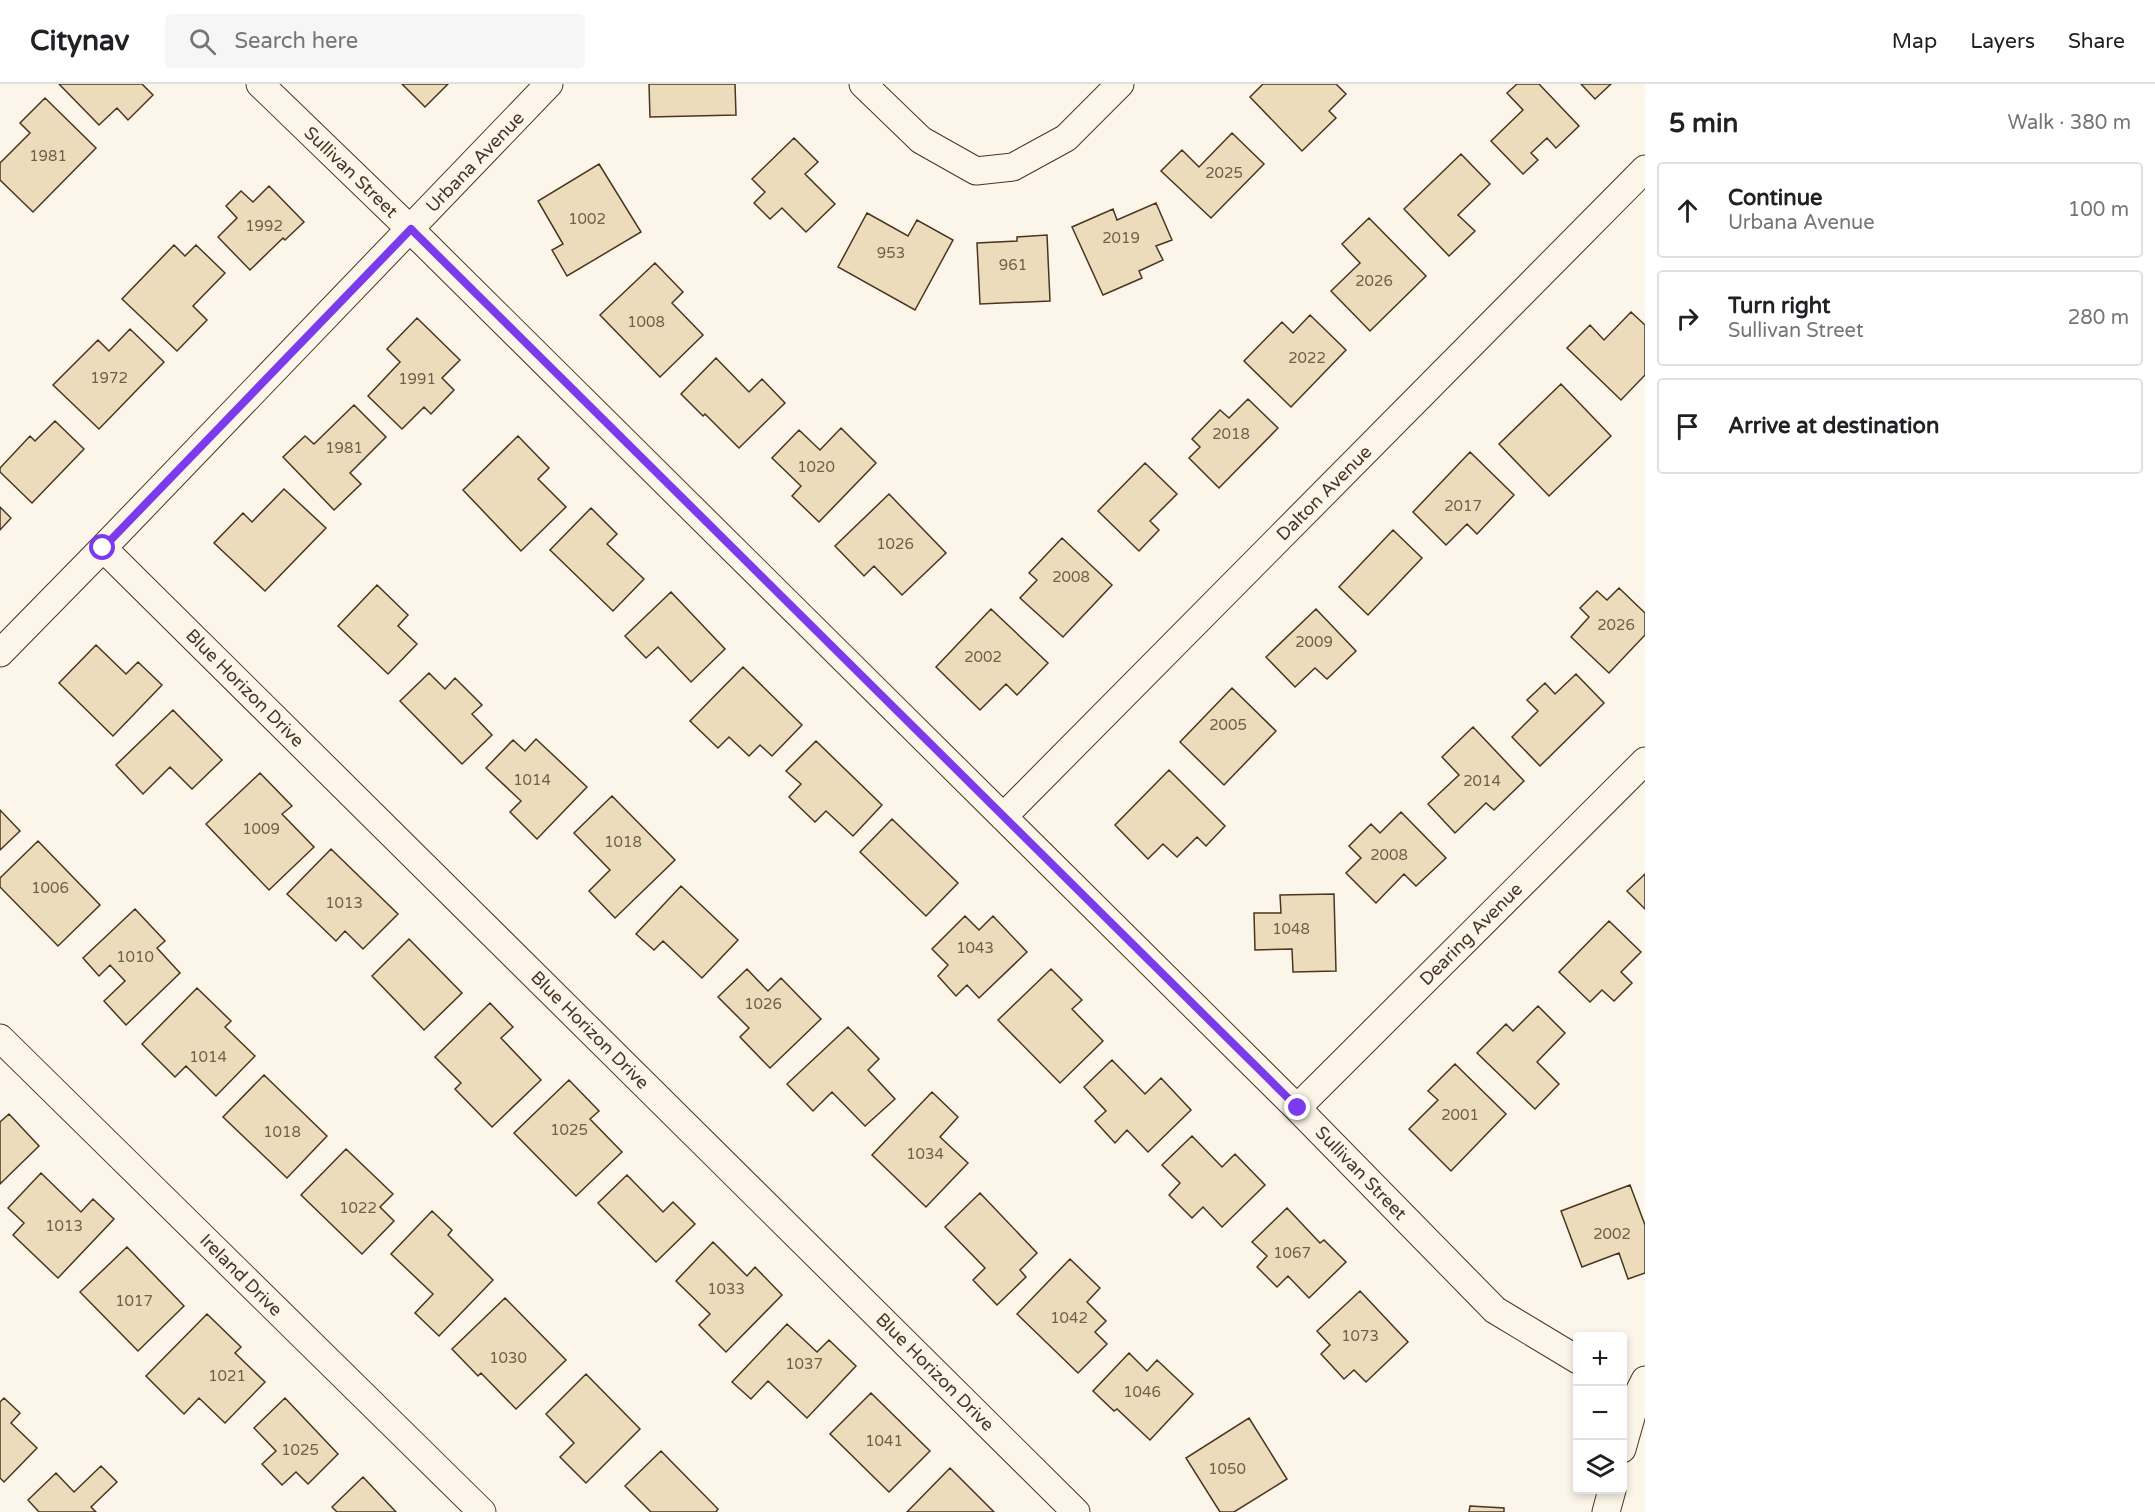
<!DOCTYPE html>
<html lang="en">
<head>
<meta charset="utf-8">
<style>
  body { margin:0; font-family:"Varela Round",sans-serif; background:#f6f6f6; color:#202124 }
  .controls { position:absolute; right:18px; bottom:18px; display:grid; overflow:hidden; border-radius:6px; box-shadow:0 3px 9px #0003 }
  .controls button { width:54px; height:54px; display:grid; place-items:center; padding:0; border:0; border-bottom:2px solid #e0e0e0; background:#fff; color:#202124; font:30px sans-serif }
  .stop { position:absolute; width:18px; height:18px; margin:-14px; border:4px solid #7c3aed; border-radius:50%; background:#fff }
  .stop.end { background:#7c3aed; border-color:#fff; box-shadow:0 2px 6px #0008 }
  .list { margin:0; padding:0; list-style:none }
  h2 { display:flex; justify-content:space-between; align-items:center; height:78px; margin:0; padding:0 24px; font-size:26px }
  h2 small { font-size:20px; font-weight:400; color:#757577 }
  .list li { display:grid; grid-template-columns:39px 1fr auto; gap:18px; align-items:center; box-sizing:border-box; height:96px; margin:0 12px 12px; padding:0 12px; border:2px solid #e0e0e0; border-radius:6px }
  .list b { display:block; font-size:22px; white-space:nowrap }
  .list p { margin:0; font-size:20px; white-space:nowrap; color:#757577 }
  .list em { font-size:20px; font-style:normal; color:#757577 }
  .icon { flex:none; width:33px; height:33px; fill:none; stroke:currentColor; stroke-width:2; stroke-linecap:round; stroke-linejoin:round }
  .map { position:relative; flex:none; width:1645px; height:1428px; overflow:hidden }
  header { display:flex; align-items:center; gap:36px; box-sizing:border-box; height:84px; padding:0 30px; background:#fff; border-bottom:2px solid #e0e0e0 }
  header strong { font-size:28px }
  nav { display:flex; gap:33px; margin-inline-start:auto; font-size:21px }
  .search { width:420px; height:54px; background:#f6f6f6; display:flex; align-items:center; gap:15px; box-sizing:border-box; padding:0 21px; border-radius:6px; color:#757577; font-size:22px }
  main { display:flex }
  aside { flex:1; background:#fff }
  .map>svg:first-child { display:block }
  .building { fill:#ecdcbc; stroke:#4a3520; stroke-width:1.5 }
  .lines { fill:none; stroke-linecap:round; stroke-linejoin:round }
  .minor-casing { stroke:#4a3520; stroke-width:29 }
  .minor { stroke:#fbf6e9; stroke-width:27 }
  .route { stroke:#7c3aed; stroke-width:8 }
  .labels { text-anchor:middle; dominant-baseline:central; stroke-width:4.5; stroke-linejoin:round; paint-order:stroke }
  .number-label { font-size:15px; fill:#725f47 }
  .street-label { font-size:18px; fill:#4a3520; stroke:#fbf6e9 }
</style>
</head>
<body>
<header>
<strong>Citynav</strong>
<div class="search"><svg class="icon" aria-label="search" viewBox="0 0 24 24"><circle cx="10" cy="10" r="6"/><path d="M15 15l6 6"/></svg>Search here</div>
<nav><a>Map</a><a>Layers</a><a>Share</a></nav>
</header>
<main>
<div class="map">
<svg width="1645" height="1428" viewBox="0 0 1645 1428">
  <rect width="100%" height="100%" fill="#fbf6e9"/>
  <!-- building -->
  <path class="building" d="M59,0H142L153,11L128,36L117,24L99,41Z
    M402,0H448L425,23Z
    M649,0H735L736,31L650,33Z
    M1263,0H1336L1346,10L1329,27L1336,34L1302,67L1250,13Z
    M1517,0H1539L1579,42L1556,64L1547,54L1531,69L1538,76L1523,90L1491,57L1523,26L1507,9Z
    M1581,0H1611L1595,15Z
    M45,14L96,64L33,128L0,96V79L30,49L20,39Z
    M1232,49L1264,80L1211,134L1161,87L1182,66L1199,83Z
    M794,54L818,78L805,90L835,120L806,148L782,124L770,135L754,119L765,108L752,95Z
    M1461,70L1490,100L1458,131L1475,147L1449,172L1404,125Z
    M599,80L641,148L567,192L552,166L563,160L538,117Z
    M269,102L304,138L285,156L283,154L250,186L218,153L237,134L226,122L241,107L253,118Z
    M1156,119L1172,156L1156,162L1163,176L1139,187L1142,194L1103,211L1072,143L1113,125L1117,136Z
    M867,129L908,152L917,136L953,156L915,226L838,183Z
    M1369,134L1426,192L1370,247L1331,207L1360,179L1342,160Z
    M1047,151L1050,217L980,220L977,159L1017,157V153Z
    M174,161L185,172L196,161L225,189L193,222L207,236L177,267L122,215Z
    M655,179L683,208L672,219L703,251L660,293L600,231Z
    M1631,228L1645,241V291L1621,316L1567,264L1590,241L1604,256Z
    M1310,231L1346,266L1291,323L1244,277L1282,238L1293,249Z
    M417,234L460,276L442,294L454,306L431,330L424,323L402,345L368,312L400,278L387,265Z
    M130,245L164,278L99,345L53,301L98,256L109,267Z
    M716,274L749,308L762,295L785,319L739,364L705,330L703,332L681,310Z
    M1561,300L1611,352L1549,412L1499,360Z
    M1248,315L1278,344L1219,404L1189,374L1200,363L1192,355L1220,326L1229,334Z
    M354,321L386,353L350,389L361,400L334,426L283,373L305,352L314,360Z
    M55,337L84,365L32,419L0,388V384L30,352L35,357Z
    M841,344L876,379L819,438L792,412L801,402L772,374L799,346L820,366Z
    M518,352L549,384L538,395L566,423L521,467L463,406Z
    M1470,368L1514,411L1477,450L1467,440L1446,461L1413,428Z
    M1145,379L1177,410L1150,437L1159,446L1139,467L1098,427Z
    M284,405L326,444L265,507L214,459L243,429L252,438Z
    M889,410L946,469L902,511L874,482L864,492L835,462Z
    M0,423L11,434L0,446Z
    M591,424L617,450L607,460L644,495L613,527L550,466Z
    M1393,446L1422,474L1368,531L1339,503Z
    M1062,454L1112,501L1063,553L1020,514L1037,496L1029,489Z
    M377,501L408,531L398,542L417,560L388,590L338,542Z
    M1619,504L1645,529V551L1609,589L1571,553L1589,533L1580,524L1597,507L1607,516Z
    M671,508L725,565L691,598L658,563L646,574L625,552Z
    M991,525L1048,579L1017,611L1006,600L980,626L936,583Z
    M1316,525L1356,567L1327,595L1315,584L1295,603L1266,573Z
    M96,561L126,590L138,578L162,601L113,652L59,599Z
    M743,583L802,641L772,672L760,661L749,672L729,653L718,664L690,637Z
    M429,589L445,605L455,594L482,621L472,630L492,651L462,680L400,617Z
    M1576,590L1604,619L1540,682L1512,653L1538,627L1527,616L1545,599L1555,610Z
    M1232,604L1276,647L1224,701L1180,658Z
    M173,626L222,676L192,705L170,683L143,710L116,681Z
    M1473,643L1524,697L1494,726L1486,719L1455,749L1428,720L1459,691L1442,673Z
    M536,655L587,703L537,755L510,728L521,717L486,684L513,656L525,667Z
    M816,657L882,721L853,752L826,727L815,738L789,713L801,700L786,687Z
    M1169,686L1225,742L1206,762L1197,753L1177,773L1163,760L1148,775L1115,741Z
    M260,689L292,722L282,730L314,763L269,806L206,740Z
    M612,712L675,776L615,834L589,807L610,786L574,749Z
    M0,726L20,747L0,766Z
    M1401,728L1446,774L1416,802L1404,790L1376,819L1346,789L1361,774L1349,762L1371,740L1380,749Z
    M892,735L958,799L926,832L860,768Z
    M38,757L100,821L58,862L0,803V794Z
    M331,765L398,830L363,865L345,847L336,857L287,810Z
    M1645,790V825L1627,807Z
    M681,802L738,856L702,894L663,857L654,866L636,850Z
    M1334,810L1336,887L1293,888L1292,865L1255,866L1254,829H1281L1280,811Z
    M135,825L165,857L157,864L180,889L126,941L104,917L125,897L110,881L99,892L83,874Z
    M965,832L979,846L993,832L1027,868L979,914L967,901L956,912L938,892L948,881L932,865Z
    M1609,837L1641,868L1621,888L1632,899L1614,917L1602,906L1590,918L1559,888Z
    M409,855L462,909L424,946L372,892Z
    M747,885L768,907L781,894L821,935L770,984L740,953L749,944L718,913Z
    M1051,885L1082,916L1072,925L1103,957L1060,999L998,936Z
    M197,904L231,937L225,943L255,972L216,1012L186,982L175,993L142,960Z
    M490,919L513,943L501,954L541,996L492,1043L455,1005L461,999L435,973Z
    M1538,922L1565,949L1537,978L1559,1000L1535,1025L1477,969L1506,940L1513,947Z
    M848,943L879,975L868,986L895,1015L865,1042L832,1008L813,1027L787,1000Z
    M1112,976L1145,1010L1161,994L1191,1026L1148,1068L1127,1046L1115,1059L1095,1037L1106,1027L1084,1003Z
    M1455,980L1506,1030L1451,1087L1409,1045L1438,1016L1428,1007Z
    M264,991L327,1052L287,1094L223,1033Z
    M569,996L599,1027L590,1035L622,1068L576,1112L514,1049Z
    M932,1008L958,1033L940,1053L968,1079L926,1123L872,1071Z
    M9,1030L39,1062L0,1100V1038Z
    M1192,1052L1222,1083L1235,1070L1265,1101L1222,1143L1203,1123L1192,1134L1169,1111L1180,1099L1162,1081Z
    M346,1065L393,1110L380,1123L394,1137L362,1170L301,1111Z
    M41,1089L81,1128L93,1115L114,1135L58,1194L13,1151L24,1139L8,1124Z
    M627,1091L663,1128L673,1118L695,1140L656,1178L598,1119Z
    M1630,1101L1645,1141V1189L1628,1195L1619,1169L1582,1183L1561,1127Z
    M980,1109L1037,1169L1020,1186L1026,1193L997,1221L973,1196L985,1184L945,1143Z
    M1287,1124L1320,1159L1324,1156L1346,1178L1309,1214L1288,1192L1277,1203L1257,1183L1267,1172L1252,1158Z
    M432,1127L452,1146L448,1151L493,1196L439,1252L415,1229L433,1210L391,1170Z
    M713,1158L747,1192L755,1183L782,1211L726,1268L699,1241L710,1230L676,1197Z
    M127,1163L184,1222L138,1267L80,1208Z
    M1070,1175L1100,1204L1087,1218L1106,1237L1095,1248L1107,1260L1078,1289L1017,1230Z
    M1360,1207L1408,1258L1366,1298L1354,1286L1344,1295L1321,1270L1330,1261L1317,1247Z
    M505,1214L566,1276L516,1325L481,1289L478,1292L452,1265Z
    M207,1230L241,1263L235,1269L265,1298L225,1339L199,1314L184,1330L146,1292Z
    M787,1240L817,1268L829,1256L856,1282L807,1334L768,1297L751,1315L732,1298Z
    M1129,1269L1147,1287L1157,1276L1193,1310L1150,1356L1117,1325L1114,1327L1093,1307Z
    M586,1290L640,1345L586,1399L560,1373L574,1359L546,1330Z
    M871,1309L930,1367L889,1408L830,1350Z
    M4,1314L20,1329L11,1339L37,1364L4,1398L0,1394V1318Z
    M285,1314L338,1370L308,1400L296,1388L282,1401L262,1380L276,1367L254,1344Z
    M1249,1334L1287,1395L1234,1428H1220L1186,1374Z
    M661,1367L718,1425L716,1428H651L625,1402Z
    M101,1382L117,1398L91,1423L96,1428H39L28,1416L56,1389L74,1408Z
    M950,1384L994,1428H907Z
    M363,1393L396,1428H337L332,1423Z
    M1470,1422L1504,1424V1428H1469Z"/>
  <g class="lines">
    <defs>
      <path id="minor" d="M260,0L410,145L1297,1024L1495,1226L1578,1276
        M863,0L921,56L976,87L1013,83L1066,54L1120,0
        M103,464L1076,1428
        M0,569L103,464L549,0
        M1003,733L1645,85
        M0,954L482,1428
        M1297,1024L1645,677
        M1622,1365L1637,1312L1645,1296
        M1606,1428L1612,1406"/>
    </defs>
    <!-- minor casing -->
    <use href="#minor" class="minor-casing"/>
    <!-- minor -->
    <use href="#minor" class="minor"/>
  </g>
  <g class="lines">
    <!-- route -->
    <path class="route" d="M103,464L411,145L1298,1024"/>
  </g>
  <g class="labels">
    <!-- number labels -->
    <g class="number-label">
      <text x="48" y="72">1981</text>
      <text x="1224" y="89">2025</text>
      <text x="587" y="135">1002</text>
      <text x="264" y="142">1992</text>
      <text x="1121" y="154">2019</text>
      <text x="891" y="169">953</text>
      <text x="1013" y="181">961</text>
      <text x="1374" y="197">2026</text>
      <text x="646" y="238">1008</text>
      <text x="1307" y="274">2022</text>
      <text x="109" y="294">1972</text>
      <text x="417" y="295">1991</text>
      <text x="1231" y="350">2018</text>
      <text x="344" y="364">1981</text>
      <text x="816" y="383">1020</text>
      <text x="1463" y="422">2017</text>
      <text x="895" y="460">1026</text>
      <text x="1071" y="493">2008</text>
      <text x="1616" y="541">2026</text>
      <text x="1314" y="558">2009</text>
      <text x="983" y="573">2002</text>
      <text x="1228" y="641">2005</text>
      <text x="532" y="696">1014</text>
      <text x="1482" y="697">2014</text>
      <text x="261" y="745">1009</text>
      <text x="623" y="758">1018</text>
      <text x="1389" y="771">2008</text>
      <text x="50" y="804">1006</text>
      <text x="344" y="819">1013</text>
      <text x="1291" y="845">1048</text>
      <text x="975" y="864">1043</text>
      <text x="135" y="873">1010</text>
      <text x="763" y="920">1026</text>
      <text x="208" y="973">1014</text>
      <text x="1460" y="1031">2001</text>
      <text x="569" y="1046">1025</text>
      <text x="282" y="1048">1018</text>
      <text x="925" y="1070">1034</text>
      <text x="358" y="1124">1022</text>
      <text x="64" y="1142">1013</text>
      <text x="1612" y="1150">2002</text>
      <text x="1292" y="1169">1067</text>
      <text x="726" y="1205">1033</text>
      <text x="134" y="1217">1017</text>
      <text x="1069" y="1234">1042</text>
      <text x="1360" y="1252">1073</text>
      <text x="508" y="1274">1030</text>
      <text x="804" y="1280">1037</text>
      <text x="227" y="1292">1021</text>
      <text x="1142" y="1308">1046</text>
      <text x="884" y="1357">1041</text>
      <text x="300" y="1366">1025</text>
      <text x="1227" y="1385">1050</text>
    </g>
    <!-- street labels -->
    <g class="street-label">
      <text transform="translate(475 78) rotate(-46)">Urbana Avenue</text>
      <text transform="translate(351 88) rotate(44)">Sullivan Street</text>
      <text transform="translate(1324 409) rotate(-45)">Dalton Avenue</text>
      <text transform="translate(245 604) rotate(45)">Blue Horizon Drive</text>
      <text transform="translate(1471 850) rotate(-45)">Dearing Avenue</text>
      <text transform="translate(590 946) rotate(45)">Blue Horizon Drive</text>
      <text transform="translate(1361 1089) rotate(46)">Sullivan Street</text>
      <text transform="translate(241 1191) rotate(45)">Ireland Drive</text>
      <text transform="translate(935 1288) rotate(45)">Blue Horizon Drive</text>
    </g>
  </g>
</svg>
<div class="controls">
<button>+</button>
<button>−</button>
<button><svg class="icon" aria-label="layers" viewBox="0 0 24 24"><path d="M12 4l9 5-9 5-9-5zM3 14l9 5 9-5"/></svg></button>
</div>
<div class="stop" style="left:103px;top:464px"></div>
<div class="stop end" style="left:1298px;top:1024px"></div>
</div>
<aside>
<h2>5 min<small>Walk · 380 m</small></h2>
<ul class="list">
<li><svg class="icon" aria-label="ahead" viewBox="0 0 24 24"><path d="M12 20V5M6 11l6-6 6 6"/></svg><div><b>Continue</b><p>Urbana Avenue</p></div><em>100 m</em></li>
<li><svg class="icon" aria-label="right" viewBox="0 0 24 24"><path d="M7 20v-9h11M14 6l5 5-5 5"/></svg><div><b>Turn right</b><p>Sullivan Street</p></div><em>280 m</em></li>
<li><svg class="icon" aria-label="arrive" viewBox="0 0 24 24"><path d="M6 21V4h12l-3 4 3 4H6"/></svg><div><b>Arrive at destination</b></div></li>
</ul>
</aside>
</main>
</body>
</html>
